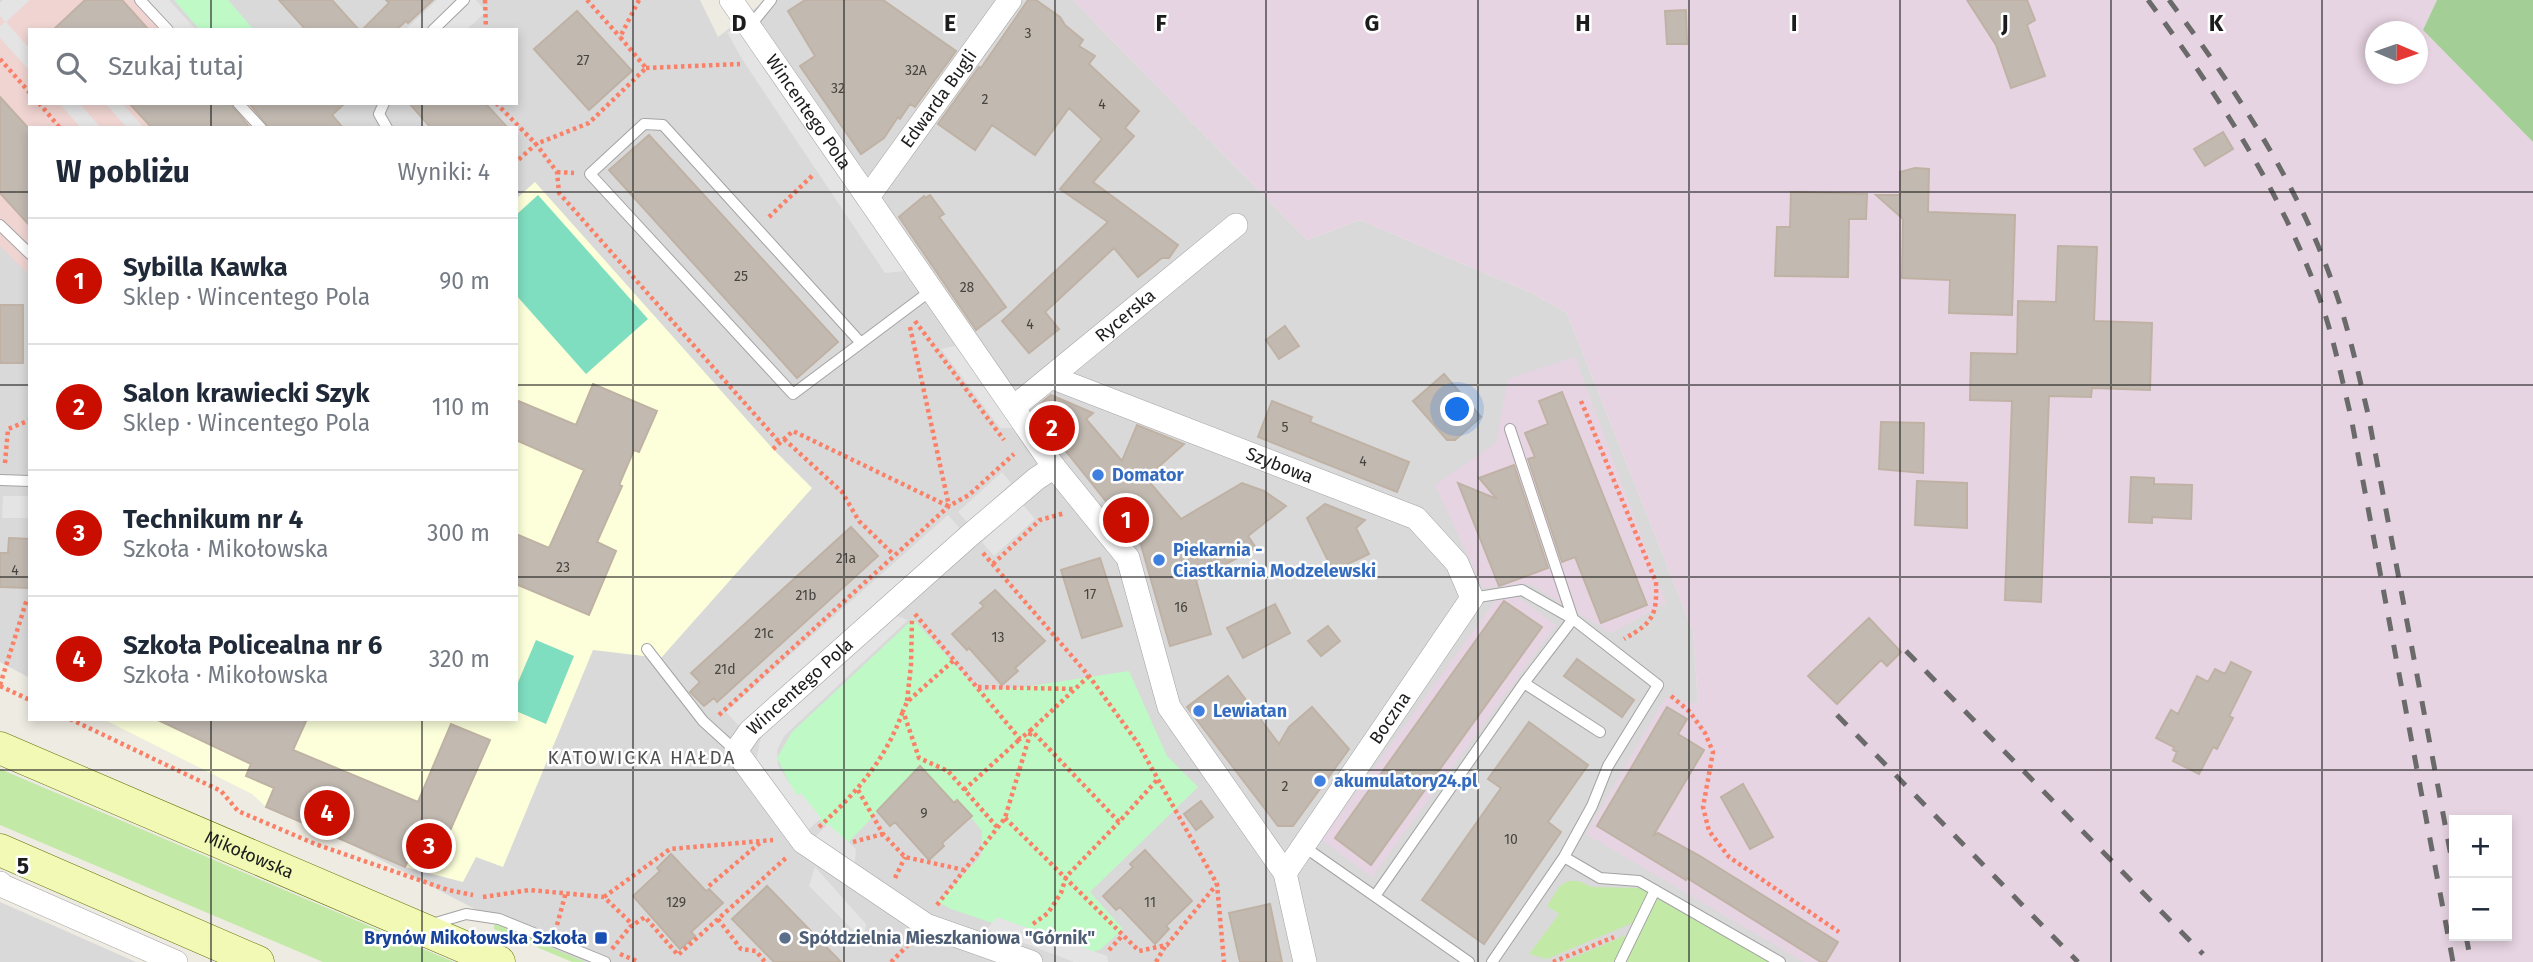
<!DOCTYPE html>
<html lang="pl">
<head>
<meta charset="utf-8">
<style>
  body { margin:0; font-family:"Fira Sans",sans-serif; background:#f2f2f3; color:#1f2937 }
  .controls { position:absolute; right:21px; bottom:21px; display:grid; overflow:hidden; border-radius:0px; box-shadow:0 4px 10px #0003 }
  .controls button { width:63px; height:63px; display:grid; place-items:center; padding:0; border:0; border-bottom:2px solid #e0e1e3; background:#fff; color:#1f2937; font:35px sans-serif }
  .compass { position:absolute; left:2365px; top:21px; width:63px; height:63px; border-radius:50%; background:#fff; box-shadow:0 4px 10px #0003; rotate:92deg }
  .you { position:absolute; left:1458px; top:410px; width:24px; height:24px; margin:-18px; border:5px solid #fff; border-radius:50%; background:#1a73e8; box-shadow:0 0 0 10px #1a73e833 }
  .badge { display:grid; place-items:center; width:46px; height:46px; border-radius:50%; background:#c90e00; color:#fff; font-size:23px; font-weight:700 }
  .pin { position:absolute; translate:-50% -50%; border:4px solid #fff; box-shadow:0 2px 7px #0006 }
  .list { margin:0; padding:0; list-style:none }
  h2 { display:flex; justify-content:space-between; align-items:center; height:91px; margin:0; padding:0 28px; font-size:30px }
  h2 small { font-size:23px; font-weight:400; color:#747a83 }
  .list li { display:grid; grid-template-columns:46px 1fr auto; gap:21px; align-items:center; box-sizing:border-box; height:126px; padding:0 28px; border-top:2px solid #e0e1e3 }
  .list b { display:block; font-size:26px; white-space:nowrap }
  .list p { margin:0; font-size:23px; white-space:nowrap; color:#747a83 }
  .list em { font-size:23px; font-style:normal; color:#747a83 }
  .icon { flex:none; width:38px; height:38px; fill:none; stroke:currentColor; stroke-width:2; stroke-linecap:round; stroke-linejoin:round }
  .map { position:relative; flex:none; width:2533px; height:962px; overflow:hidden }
  .search { position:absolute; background:#fff; box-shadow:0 4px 10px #0003; left:28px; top:28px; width:490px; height:77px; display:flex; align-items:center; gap:18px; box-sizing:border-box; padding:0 24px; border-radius:0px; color:#747a83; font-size:26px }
  .panel { position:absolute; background:#fff; box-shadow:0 4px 10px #0003; left:28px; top:126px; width:490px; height:595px; border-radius:0px }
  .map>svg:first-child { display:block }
  .residential { fill:#dad9d9; fill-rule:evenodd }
  .commercial { fill:#efd4d1 }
  .industrial { fill:#e7d4e2; fill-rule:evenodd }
  .education { fill:#fcffda }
  .grass { fill:#c3e9a7 }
  .forest { fill:#a3ce96 }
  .park { fill:#bef9c6 }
  .pitch { fill:#7fdec0 }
  .parking { fill:#e4e4e4 }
  .building { fill:#c2bab1; stroke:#bfb2a4; stroke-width:2 }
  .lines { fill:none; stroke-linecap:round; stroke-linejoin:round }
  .lane-casing { stroke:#a3a3a3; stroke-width:12 }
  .street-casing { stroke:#a3a3a3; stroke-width:24 }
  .secondary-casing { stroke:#5f7204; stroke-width:33 }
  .path { stroke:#fa8067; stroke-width:4.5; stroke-dasharray:3.5 3.5; stroke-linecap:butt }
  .lane { stroke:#fff; stroke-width:10 }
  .street { stroke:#fff; stroke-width:23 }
  .secondary { stroke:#f1f9b4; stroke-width:32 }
  .rail { stroke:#6a6a6a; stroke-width:5; stroke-dasharray:14 14; stroke-linecap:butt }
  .grid { fill:none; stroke:#1c1c1c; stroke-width:2; stroke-opacity:0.55 }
  .shop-dot { fill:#3f7fe0; stroke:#fff; stroke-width:2.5 }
  .transit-dot { fill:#1a4fb4; stroke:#fff; stroke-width:2.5 }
  .service-dot { fill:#5c6f8a; stroke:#fff; stroke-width:2.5 }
  .labels { text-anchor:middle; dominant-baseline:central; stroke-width:5; stroke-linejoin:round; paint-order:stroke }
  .number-label { font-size:14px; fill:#464441 }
  .street-label { font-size:18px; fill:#1c1c1c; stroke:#fff }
  .shop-label { font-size:18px; font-weight:bold; fill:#366cbe; stroke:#fff; text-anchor:start }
  .transit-label { font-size:18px; font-weight:bold; fill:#164399; stroke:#fff; text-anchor:end }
  .service-label { font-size:18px; font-weight:bold; fill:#4e5e75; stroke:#fff; text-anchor:start }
  .neighbourhood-label { font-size:19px; letter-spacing:2px; fill:#4f4f4f; stroke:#fff }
  .grid-label { font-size:23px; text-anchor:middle; font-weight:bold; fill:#1c1c1c; stroke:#fff; stroke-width:5; stroke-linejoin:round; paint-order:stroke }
</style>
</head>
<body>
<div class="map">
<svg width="2533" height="962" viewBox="0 0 2533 962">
  <rect width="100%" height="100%" fill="#eeebe2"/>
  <!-- residential -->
  <path class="residential" d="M0,0H700L718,37L766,0H1073L1307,240L1360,220L1534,294L1567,313L1693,631L1698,704L1865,962H577L110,719H516V128H30V678L0,662ZM30,30H516V103H30Z
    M0,902L136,962H0Z"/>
  <!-- commercial -->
  <path class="commercial" d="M5,0H167L193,30H30V103H259L281,128H30V276L0,246V7Z"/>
  <!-- industrial -->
  <path class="industrial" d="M1073,0H2437L2423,30L2533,142V962H1804L1586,834L1665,698L1698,704L1693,631L1567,313L1534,294L1360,220L1307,240ZM2376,32H2418V74H2376ZM2454,820H2507V936H2454Z
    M1575,357L1666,603L1611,633L1530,584L1483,588L1435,485L1496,443L1508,379Z
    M1513,594L1556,625L1372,877L1322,840L1498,597Z"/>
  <!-- education -->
  <path class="education" d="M535,182L773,449L812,488L661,658L593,650L503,867L476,857L463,882L405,867L266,807L252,794L103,719H516V199Z"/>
  <!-- grass -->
  <path class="grass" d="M0,769L454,962H323L0,825Z
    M1568,881H1578L1592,887L1639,888L1769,962H1624L1644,918L1547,959L1529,954L1559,914L1547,906L1560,886Z
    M494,925H498L585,962H572L494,929Z
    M1629,934L1615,962H1565V961Z"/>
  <!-- forest -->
  <path class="forest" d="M2437,0H2533V142L2423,30Z"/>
  <!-- park -->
  <path class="park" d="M174,0H228L254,30H200Z
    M913,619L979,691L1017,688L1129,671L1167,756L1198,787L1090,892L1123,929L1101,949L1086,955L951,909L938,902L981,856L982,831L958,801L954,803L920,767L846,845L797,798L777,758L792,732Z"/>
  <!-- pitch -->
  <path class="pitch" d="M538,195L648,319L586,374L516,295V215Z
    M536,640L574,656L546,724L516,711V687Z"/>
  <!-- parking -->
  <path class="parking" d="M3,0H30L6,22L30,49V71L0,38V26L5,22L0,16V3Z
    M144,0H169L196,30H172Z
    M437,0H476L486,12L466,30H405Z
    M744,29L905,271L885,273L742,59L727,32Z
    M59,103H79L101,128H81Z
    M105,103H122L144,128H127Z
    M959,345L1019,428H1000L941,349Z
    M1002,472L1011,483L968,523L958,512Z
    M3,496H30V518H2Z
    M1023,505L1035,519L994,556L982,542Z
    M948,515L962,531L741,728L726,712Z
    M892,614L908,620L784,736L777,750L778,765L797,795L801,793L821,818L808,830L756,761L760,741L770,723Z
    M828,824L856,849L854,871L816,836Z
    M815,867L866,924L863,940L809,886Z
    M997,917L1107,956L1108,962H1074L987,929Z"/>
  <!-- building -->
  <path class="building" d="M85,0H122L149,30H53Z
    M279,0H332L359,30H306Z
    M386,0H433L408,23L406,21L396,30H362L389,3Z
    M805,0H883L956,51L915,107L910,104L900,119L898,117L884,138L861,154L800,66L815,56L788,11Z
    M1028,0H1036L1060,17L1065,25L1083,40L1079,46L1095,56L1089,64L1139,111L1125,128L1134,136L1093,182L1178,245L1169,258H1162L1138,277L1114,248L1045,312L1059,329L1029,353L1002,321L1108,222L1060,189L1102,139L1069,108L1035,155L992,125L975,150L938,124L979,67L981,68Z
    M1967,0H2027L2035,20L2027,25L2045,76L2011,88L1996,45Z
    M1686,10L1687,44H1667L1665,11Z
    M577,11L632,71L589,110L534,49Z
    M0,97L30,130V226L0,193Z
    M129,103H230L250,128H152Z
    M249,103H345L332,115L343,128H269Z
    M409,103H485L508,128H431Z
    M2223,132L2233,149L2205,166L2194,149Z
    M649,135L838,342L797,378L609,170Z
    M1915,168L1929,169L1928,212L2015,215L2012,315L1949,313L1950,280L1902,278L1903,219L1876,195H1900V172Z
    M1791,192L1867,194L1866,219H1849L1848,277L1775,276L1777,227H1790Z
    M930,195L944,214L939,217L1006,307L976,330L899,217L924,196L925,198Z
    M2058,246L2097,247L2094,321L2152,323L2150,390L2092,388L2091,397L2049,396L2041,602L2005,600L2012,401L1970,400L1971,353L2017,354L2018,301L2056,302Z
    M0,305H23V363H0Z
    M1285,326L1299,346L1279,359L1266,340Z
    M1444,374L1481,417L1455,440H1447L1413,401Z
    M593,384L657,411L639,452L634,450L619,485L622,486L597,542L616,551L589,615L516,584V534L549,548L584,470L516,440V400L576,425Z
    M1562,392L1647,605L1601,623L1575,557L1562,562L1528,459L1535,457L1525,433L1548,424L1539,401Z
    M1051,395L1093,413L1086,419L1122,461L1137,425L1184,444L1146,478L1181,519L1242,483L1264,491L1286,506L1248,536L1256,548L1196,580L1211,634L1170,646L1141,545L1033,410Z
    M1272,401L1312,417L1310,422L1409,462L1397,492L1258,437Z
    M1881,422L1924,423L1923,473L1879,469Z
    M1514,465L1548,568L1499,586L1458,483L1497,499L1479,478Z
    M2131,477L2154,478V484L2192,485L2191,519L2152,517V523L2129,522Z
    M1917,481L1967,483V528L1915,525Z
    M1325,504L1365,520L1356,528L1369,554L1333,571L1307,518Z
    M851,527L878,556L717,702L714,698L704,706L690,692L700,682L691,673Z
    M9,538L30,539V588L0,587V553H8Z
    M1100,558L1122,626L1082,638L1061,570Z
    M995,590L1045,641L1015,668L1018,671L1002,685L969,648L967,650L952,634L984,606L980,603Z
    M1504,601L1542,627L1371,865L1335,838Z
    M1275,604L1290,633L1243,658L1227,628Z
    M1869,618L1901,652L1887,666L1881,660L1837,704L1808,676Z
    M1328,626L1340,641L1321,656L1308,641Z
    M1577,659L1634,700L1622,717L1564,676Z
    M2231,662L2251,672L2229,716L2233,718L2217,749L2213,747L2199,774L2173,761L2177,752L2173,750L2174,747L2156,738L2171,710L2178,714L2197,676L2208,682L2215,669L2225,674Z
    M1228,676L1279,744L1289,727L1312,707L1349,749L1293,826H1278L1187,707Z
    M1667,707L1687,719L1678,734L1704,750L1653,836L1658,833L1700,856L1838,942L1826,962H1821L1687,878L1686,880L1597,826Z
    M156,719H307L293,750L418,802L451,724L490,740L445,842L421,832L405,867L266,807L274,788L246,776L251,764Z
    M1529,722L1588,765L1548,822L1561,832L1484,944L1422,900L1501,788L1488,779Z
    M920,766L954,803L957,800L972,816L942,843L944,846L929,860L895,822L890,826L877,811Z
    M1743,784L1773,837L1750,849L1721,797Z
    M1201,801L1213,817L1196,830L1184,814Z
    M1145,850L1192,901L1166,926L1169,929L1155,944L1120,907L1116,910L1103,896L1133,867L1130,864Z
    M671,854L706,891L709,889L723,903L691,932L695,936L680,949L633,896L660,871L657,868Z
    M767,886L841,962H774L732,919Z
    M1270,904L1282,962H1240L1229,913Z"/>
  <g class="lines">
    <defs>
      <path id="lane" d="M140,0L168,30
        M750,26L771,0
        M433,30L464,0
        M238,103L261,128
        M384,103L379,114L387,128
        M0,225L30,254
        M861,343L663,125L644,124L590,174L793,394L933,289
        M1510,429L1573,619
        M0,480L30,481
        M1472,598L1522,590L1573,619L1658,685L1608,766L1592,806L1564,857L1492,962
        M647,649L703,721L736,751
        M1524,683L1600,732
        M1303,846L1469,962
        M1564,857L1600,878L1639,881L1780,962
        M1375,896L1524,683L1573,619
        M432,924L466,914L499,919L605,962
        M1620,962L1655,890"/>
      <g id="street">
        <path id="s1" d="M731,0L1054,467L1128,558L1169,707L1285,873L1305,962"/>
        <path id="s2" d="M868,197L1010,0"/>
        <path id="s3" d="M1051,377L1416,518L1457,563L1472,598L1285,873"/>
        <path id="s4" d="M1014,407L1236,225"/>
        <path d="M0,883L3,886L176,962"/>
        <path id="s5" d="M1031,962L926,925L803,842L736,751L750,731L969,536L1036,479L1054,467"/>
      </g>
      <g id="secondary">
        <path id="s6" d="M0,748L499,962"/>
        <path d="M0,850L258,962"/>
      </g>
    </defs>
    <!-- lane casing -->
    <use href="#lane" class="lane-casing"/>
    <!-- street casing -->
    <use href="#street" class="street-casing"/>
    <!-- secondary casing -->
    <use href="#secondary" class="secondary-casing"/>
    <!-- path -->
    <path class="path" d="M485,0L486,30
      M587,0L620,37
      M639,0L620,37L646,68L589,123L536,144L557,172L559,193L780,443
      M0,59L30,93
      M646,68L740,64
      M39,103L60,128
      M496,103L536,144L516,162
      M557,172L574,173
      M769,217L814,174
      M915,321L1004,440
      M910,327L949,506
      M1581,401L1656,582C1657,615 1654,622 1624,639
      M784,439L842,492L859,521L894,555
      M773,449L793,431L948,506
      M5,463L8,429L30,420
      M983,553L1089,676L1137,742L1217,884L1224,962
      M993,564L1040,520L1065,513
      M915,614L954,660
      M1089,676L1031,730L1119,822L1157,780
      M0,685L27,599H30
      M0,686L30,700
      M978,687L1074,689
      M1671,696L1689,711L1705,733L1713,752L1703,807L1709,831L1729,857L1839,932
      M907,701L911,665L912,619
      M719,715L949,506L969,495L1014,454
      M70,719L221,791L238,811L315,844L448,890L473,895
      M858,790L883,834L905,857L964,870
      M964,790L1020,739
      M1005,818L1139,951L1167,945L1217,884
      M819,827C857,792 885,761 903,711
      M997,827L948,771L919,758L903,711L907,702L954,660L1020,739L1031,730
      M853,842L883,834
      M895,878L905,857
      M709,886L761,842
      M483,897L530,890L604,897L633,925
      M604,897L670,849L773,840
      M937,905L1005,818L1031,731
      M718,919L741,949L756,951L765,962
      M1033,924L1048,913L1061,893L1066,877L1119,822
      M557,925L566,892
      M612,949L630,927L645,917L678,955L787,857
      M1109,950L1123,935
      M620,954L639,962
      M891,962L910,943
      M1156,962L1166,945
      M1553,962L1614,937"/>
    <!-- lane -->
    <use href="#lane" class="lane"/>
    <!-- street -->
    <use href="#street" class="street"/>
    <!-- secondary -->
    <use href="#secondary" class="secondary"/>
    <!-- rail -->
    <path class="rail" d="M2148,0C2215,91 2279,187 2318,294C2333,334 2341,376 2351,417L2453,962
      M2169,0C2235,88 2299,185 2335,290C2349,330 2358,372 2368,414L2454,872
      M1906,651L2203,954
      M1837,715L2078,962
      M2466,936L2471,962"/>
  </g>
  <!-- grid -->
  <path class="grid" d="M211,0V30M422,0V30M633,0V962M844,0V962M1055,0V962M1266,0V962M1478,0V962M1689,0V962M1900,0V962M2111,0V962M2322,0V962M211,103V128M422,103V128M0,192H30M516,192H2533M0,385H30M516,385H2533M0,577H30M516,577H2533M211,719V962M422,719V962M0,770H2533"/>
  <!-- markers -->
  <g class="shop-dot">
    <circle cx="1098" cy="475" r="7"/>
    <circle cx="1159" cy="560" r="7"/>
    <circle cx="1199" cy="711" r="7"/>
    <circle cx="1320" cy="781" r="7"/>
  </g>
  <rect class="transit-dot" x="594" y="931" width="14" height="14" rx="3.5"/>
  <circle class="service-dot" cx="785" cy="938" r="7"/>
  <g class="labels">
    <!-- number labels -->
    <g class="number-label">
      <text x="1028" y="33">3</text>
      <text x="583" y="60">27</text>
      <text x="916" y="70">32A</text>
      <text x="838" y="88">32</text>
      <text x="985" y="99">2</text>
      <text x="1102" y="104">4</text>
      <text x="741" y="276">25</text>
      <text x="967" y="287">28</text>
      <text x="1030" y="324">4</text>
      <text x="1285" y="427">5</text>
      <text x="1363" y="461">4</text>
      <text x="846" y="558">21a</text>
      <text x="563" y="567">23</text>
      <text x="15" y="570">4</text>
      <text x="1090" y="594">17</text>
      <text x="806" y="595">21b</text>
      <text x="1181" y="607">16</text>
      <text x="764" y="633">21c</text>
      <text x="998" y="637">13</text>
      <text x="725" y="669">21d</text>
      <text x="1285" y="786">2</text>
      <text x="924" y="813">9</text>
      <text x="1511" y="839">10</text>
      <text x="676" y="902">129</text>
      <text x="1150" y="902">11</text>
    </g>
    <!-- street labels -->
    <g class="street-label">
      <text stroke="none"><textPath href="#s2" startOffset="121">Edwarda Bugli</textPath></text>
      <text stroke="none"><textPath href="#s1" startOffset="136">Wincentego Pola</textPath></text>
      <text stroke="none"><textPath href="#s4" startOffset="144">Rycerska</textPath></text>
      <text stroke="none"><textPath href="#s3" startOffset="245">Szybowa</textPath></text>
      <text stroke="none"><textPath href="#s5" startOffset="464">Wincentego Pola</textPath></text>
      <text transform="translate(1390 718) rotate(-56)">Boczna</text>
      <text stroke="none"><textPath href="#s6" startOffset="271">Mikołowska</textPath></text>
    </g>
    <!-- shop labels -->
    <g class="shop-label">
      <text x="1112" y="475">Domator</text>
      <text x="1173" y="550">Piekarnia -<tspan x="1173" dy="21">Ciastkarnia Modzelewski</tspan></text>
      <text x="1213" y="711">Lewiatan</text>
      <text x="1334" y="781">akumulatory24.pl</text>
    </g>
    <!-- transit labels -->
    <g class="transit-label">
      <text x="587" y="938">Brynów Mikołowska Szkoła</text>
    </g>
    <!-- service labels -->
    <g class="service-label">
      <text x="799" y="938">Spółdzielnia Mieszkaniowa "Górnik"</text>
    </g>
    <!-- neighbourhood labels -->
    <g class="neighbourhood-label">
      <text x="642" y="757">KATOWICKA HAŁDA</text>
    </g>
  </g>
  <g class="grid-label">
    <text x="739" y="31">D</text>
    <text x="950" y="31">E</text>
    <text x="1161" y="31">F</text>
    <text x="1372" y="31">G</text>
    <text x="1583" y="31">H</text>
    <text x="1794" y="31">I</text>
    <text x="2005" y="31">J</text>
    <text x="2216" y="31">K</text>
    <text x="23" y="874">5</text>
  </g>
</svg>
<div class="controls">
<button>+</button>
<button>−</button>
</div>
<svg class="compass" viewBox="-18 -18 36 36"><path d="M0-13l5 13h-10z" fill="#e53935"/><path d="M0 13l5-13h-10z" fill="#747a83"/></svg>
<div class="you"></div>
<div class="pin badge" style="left:1126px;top:520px">1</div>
<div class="pin badge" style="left:1052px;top:428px">2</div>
<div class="pin badge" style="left:429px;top:846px">3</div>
<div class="pin badge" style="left:327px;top:813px">4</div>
<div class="search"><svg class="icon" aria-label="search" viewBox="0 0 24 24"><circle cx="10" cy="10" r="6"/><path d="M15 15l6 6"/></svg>Szukaj tutaj</div>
<section class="panel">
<h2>W pobliżu<small>Wyniki: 4</small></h2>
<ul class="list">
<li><span class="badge">1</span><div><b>Sybilla Kawka</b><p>Sklep · Wincentego Pola</p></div><em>90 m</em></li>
<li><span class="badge">2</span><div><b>Salon krawiecki Szyk</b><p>Sklep · Wincentego Pola</p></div><em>110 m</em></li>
<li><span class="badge">3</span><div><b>Technikum nr 4</b><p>Szkoła · Mikołowska</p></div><em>300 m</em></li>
<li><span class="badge">4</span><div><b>Szkoła Policealna nr 6</b><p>Szkoła · Mikołowska</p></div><em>320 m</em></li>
</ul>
</section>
</div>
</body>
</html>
